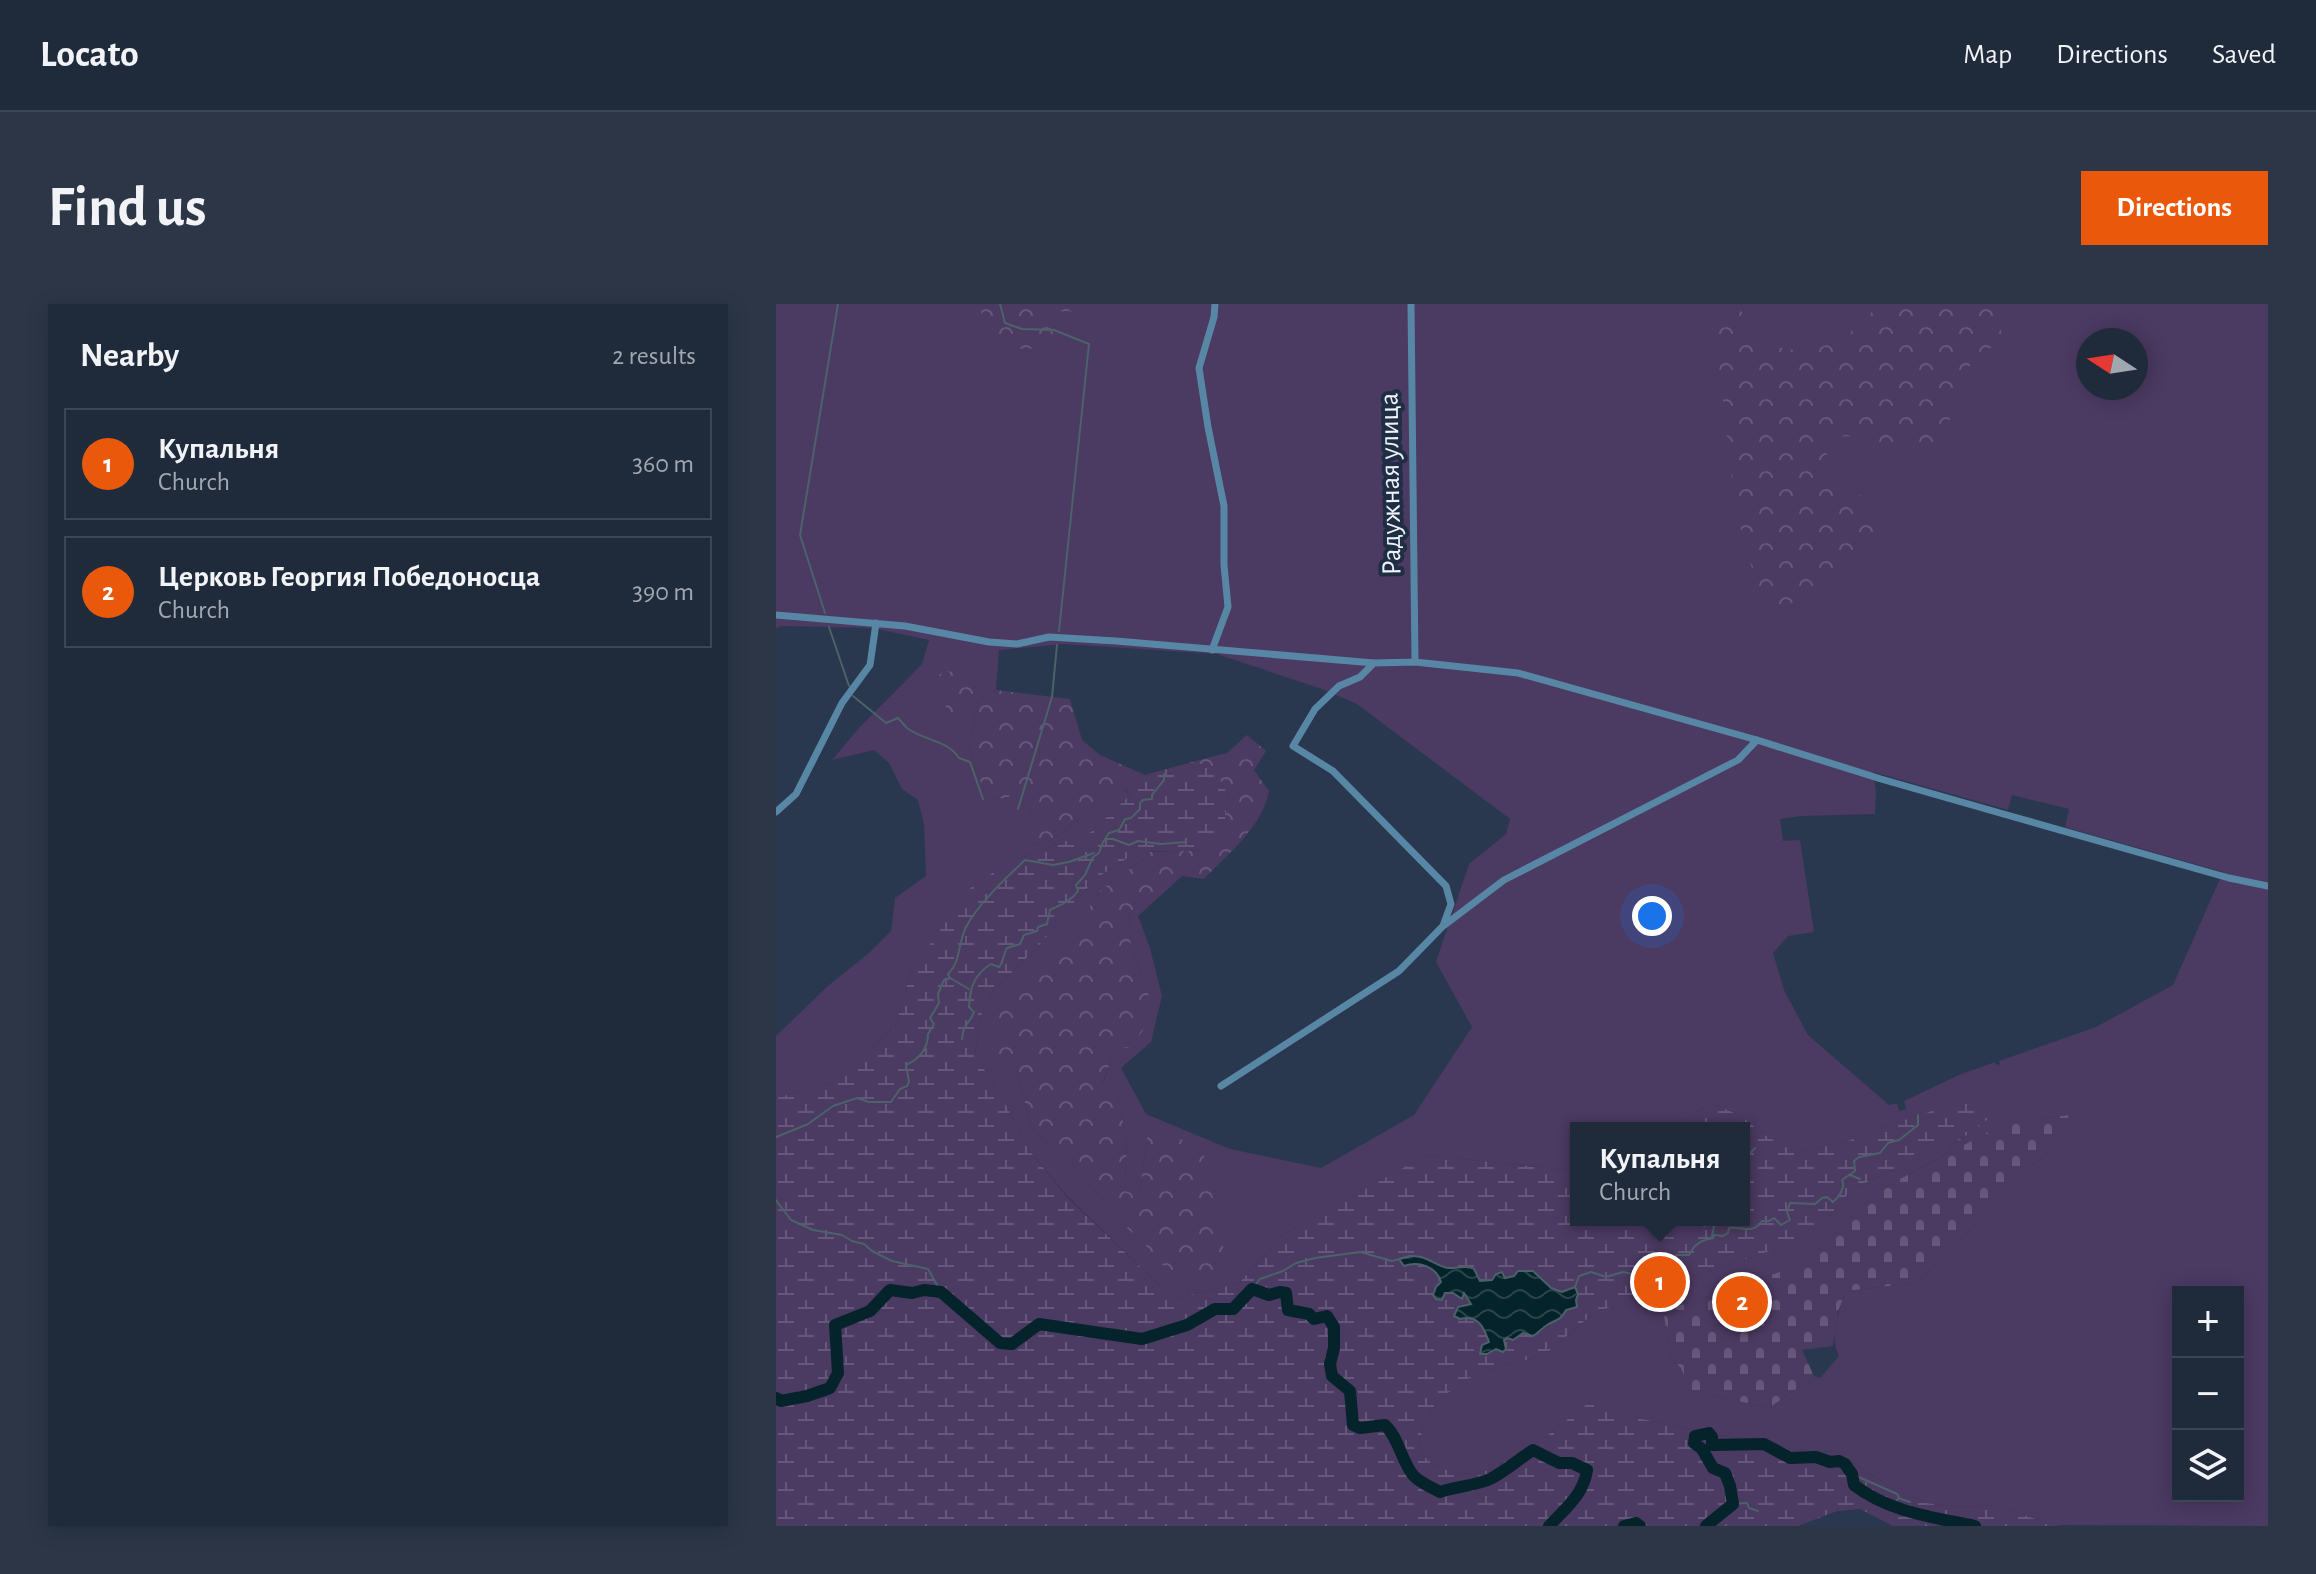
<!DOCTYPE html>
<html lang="en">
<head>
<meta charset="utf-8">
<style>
  body { margin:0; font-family:"Alegreya Sans",sans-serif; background:#2c3646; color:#f1f3f6 }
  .controls { position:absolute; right:24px; bottom:24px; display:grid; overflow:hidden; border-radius:0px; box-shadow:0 4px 20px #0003 }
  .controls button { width:72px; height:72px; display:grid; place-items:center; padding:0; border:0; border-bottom:2px solid #3c4655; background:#1f2a3b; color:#f1f3f6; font:40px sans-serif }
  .compass { position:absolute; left:1300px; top:24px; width:72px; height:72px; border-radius:50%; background:#1f2a3b; box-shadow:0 4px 20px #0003; rotate:282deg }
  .you { position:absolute; left:876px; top:612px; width:28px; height:28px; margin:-20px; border:6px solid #fff; border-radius:50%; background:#1a73e8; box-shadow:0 0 0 12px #1a73e833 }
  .badge { display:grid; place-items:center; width:52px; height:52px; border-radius:50%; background:#ea580c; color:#fff; font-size:26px; font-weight:700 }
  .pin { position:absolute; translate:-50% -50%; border:4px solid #fff; box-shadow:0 2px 8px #0006 }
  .popup { position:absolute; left:794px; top:818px; width:180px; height:104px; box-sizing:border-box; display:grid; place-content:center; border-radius:0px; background:#1f2a3b; filter:drop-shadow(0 2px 6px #0005); font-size:26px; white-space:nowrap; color:#a1a7af }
  .popup b { font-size:30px; color:#f1f3f6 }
  .popup::after { content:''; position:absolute; left:50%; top:100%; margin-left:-16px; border:16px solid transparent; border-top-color:#1f2a3b }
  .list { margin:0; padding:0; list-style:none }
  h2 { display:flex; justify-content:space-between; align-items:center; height:104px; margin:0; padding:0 32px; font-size:34px }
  h2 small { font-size:26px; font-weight:400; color:#a1a7af }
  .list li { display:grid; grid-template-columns:52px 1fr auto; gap:24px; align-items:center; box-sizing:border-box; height:112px; margin:0 16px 16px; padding:0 16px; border:2px solid #3c4655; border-radius:0px }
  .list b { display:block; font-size:30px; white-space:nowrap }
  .list p { margin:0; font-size:26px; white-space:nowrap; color:#a1a7af }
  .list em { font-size:26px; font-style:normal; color:#a1a7af }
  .icon { flex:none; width:44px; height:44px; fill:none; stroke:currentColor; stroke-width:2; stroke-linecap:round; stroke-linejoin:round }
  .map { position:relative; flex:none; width:1492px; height:1222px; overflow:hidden; border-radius:0px }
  header { display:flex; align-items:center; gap:48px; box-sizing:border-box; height:112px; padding:0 40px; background:#1f2a3b; border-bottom:2px solid #3c4655 }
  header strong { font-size:38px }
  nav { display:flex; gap:44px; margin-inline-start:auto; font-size:28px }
  .intro { display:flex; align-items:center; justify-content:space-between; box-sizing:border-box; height:192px; padding:0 48px }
  h1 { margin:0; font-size:56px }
  .button { padding:20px 36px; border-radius:0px; background:#ea580c; color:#fff; font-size:28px; font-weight:700 }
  main { display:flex; gap:48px; padding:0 48px }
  aside { flex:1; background:#1f2a3b; border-radius:0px; box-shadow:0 4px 20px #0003 }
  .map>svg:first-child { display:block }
  .green { fill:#4b3a62; fill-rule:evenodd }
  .forest { fill:url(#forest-crowns) }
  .wetland { fill:url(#wetland-marsh); fill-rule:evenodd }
  .cemetery { fill:url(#cemetery-stones) }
  .water { fill:url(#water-waves); stroke:#4b6269; stroke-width:2 }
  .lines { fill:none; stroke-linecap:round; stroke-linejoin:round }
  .stream { stroke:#4b6269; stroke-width:2 }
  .river { stroke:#05232a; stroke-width:12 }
  .street { stroke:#5887a5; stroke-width:7 }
  .labels { text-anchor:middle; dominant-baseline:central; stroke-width:8; stroke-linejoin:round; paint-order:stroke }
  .street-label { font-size:28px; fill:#eef4fd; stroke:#202e44 }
</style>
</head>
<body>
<header>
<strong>Locato</strong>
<nav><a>Map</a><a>Directions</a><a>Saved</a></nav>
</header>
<div class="intro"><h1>Find us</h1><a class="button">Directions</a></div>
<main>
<aside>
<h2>Nearby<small>2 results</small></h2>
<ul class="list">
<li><span class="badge">1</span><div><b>Купальня</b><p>Church</p></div><em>360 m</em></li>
<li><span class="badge">2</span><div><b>Церковь Георгия Победоносца</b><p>Church</p></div><em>390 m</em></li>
</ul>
</aside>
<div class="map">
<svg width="1492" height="1222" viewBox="0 0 1492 1222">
  <defs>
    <pattern id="forest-crowns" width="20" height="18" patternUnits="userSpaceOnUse" patternTransform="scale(2)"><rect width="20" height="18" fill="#4b3a62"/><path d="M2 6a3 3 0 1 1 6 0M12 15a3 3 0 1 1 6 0" fill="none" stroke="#655779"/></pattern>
    <pattern id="wetland-marsh" width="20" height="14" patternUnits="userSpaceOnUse" patternTransform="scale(2)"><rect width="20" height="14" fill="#4b3a62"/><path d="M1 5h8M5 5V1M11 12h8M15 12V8" fill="none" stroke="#655779"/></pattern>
    <pattern id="cemetery-stones" width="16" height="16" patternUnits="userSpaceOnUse" patternTransform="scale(2)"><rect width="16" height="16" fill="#4b3a62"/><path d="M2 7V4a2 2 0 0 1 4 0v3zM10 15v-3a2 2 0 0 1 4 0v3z" fill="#655779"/></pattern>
    <pattern id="water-waves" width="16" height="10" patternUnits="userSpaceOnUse" patternTransform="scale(2)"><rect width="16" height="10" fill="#05232a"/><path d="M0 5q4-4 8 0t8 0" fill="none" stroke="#2a444a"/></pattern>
  </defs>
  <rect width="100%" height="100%" fill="#29384f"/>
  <!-- green -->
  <path class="green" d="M0,0H1492V1222L1277,1221L1219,1201L1183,1203L1150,1199L1116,1184L1061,1148L1015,1145L991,1136L955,1133L861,1114L835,1100H811L768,1134L717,1165L697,1170L678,1169L656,1160L648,1152L644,1143L645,1131L651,1115L661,1097L687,1077L704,1069L727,1061L751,1056L773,1047L818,1009L924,970L1003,944L1045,923L1076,885L1184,836L1222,807L1119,819L1072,837L1020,849L989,831L965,812L934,798L899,824H800V867L650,851L507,931L463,979L398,995L291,892L254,847L224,790L199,751L203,716L217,686L260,645L319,575L361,548H373V551L325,586L290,637L263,664L240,766L256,825L290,854L352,925L371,943L372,828L363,892L349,887C348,869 352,850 350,833C348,817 342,803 342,787L327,779L340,742L372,687L355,645L353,609L362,612L374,644L386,692L375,738L345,764L370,810L454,845L545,864L638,811L696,723L660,658L693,560L730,530L734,515L581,400L546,385L441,350L288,340L223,346L220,386L202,396L173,389L179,409L189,396H196L202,400L193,445L206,482L217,496L237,492L249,497L258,516L252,540L267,541L289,527L342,481L354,491L315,528L234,558L136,665L119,723L55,779L0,794V732L53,681L93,649L115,627L119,594L150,572L148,520L142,496L126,485L113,459L98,446L56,456L83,424L146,360L153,336L97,324L5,322L0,324ZM1312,36H1360V84H1312ZM1097,468L1232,506L1236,491L1293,505L1289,523L1447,568L1397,681L1320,723L1223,757L1224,760L1220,761L1219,758L1183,771L1128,797L1130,805L1123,807L1121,799L1113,801L1032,731L1008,686L997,649L1012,632L1038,628L1024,536L1007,537L1004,515L1025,512L1099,510L1100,488ZM1291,811L1301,822L1274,848L1245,869L1171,951L1139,979L1070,987C1063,1005 1053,1035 1063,1052L1044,1074L1029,1079L993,1104L913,1086L905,1064L895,1055L887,1006L910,1000L1009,966L1036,953L1105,885L1233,817H1253ZM1402,988H1462V1192H1402Z"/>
  <!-- forest -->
  <path class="forest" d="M201,0H323L317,9L311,10L291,7L271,9L268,14H274C280,23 277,31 274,41C250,49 225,45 211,24C206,17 206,7 201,0Z
    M934,0H962C983,48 1024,59 1069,32C1082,24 1092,7 1108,1C1114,0 1125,0 1132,0C1159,0 1186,0 1214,0L1224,12L1226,36C1214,45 1196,55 1189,69C1175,96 1180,135 1143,144C1118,150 1099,138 1077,133C1069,131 1060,133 1052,134L1050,157L1065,176L1102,206C1100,214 1100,223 1098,231C1083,280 1032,293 989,309L960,209L939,27L948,21Z
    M170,367L189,370L201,379L202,396L220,386L294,395L306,436L324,451L369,471L350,487L341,482L289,527L267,541L251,540L246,528L258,516L249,497L237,492L217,496L206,482L193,445L202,400L196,396H189L179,409L168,411L173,389L167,383L161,372Z
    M471,431L490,447L478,466L493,487C486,523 453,549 428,575L406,572L362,612L353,609L355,645L372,687L375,714L355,744L340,743L327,778L342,786C342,803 348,817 350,833C352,850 348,869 349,887L363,891L372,828L391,825L428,851L448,947L430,976L399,975L371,943L352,925L290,854L256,825L240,766L219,748L217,706L290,637L325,586L373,551V548L433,546L451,529L449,515L452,492L437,464L416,458L451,449Z"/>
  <!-- wetland -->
  <path class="wetland" d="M416,458L438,463L452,492L449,515L451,529L433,546L361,548L319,575L260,645L217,686L203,716L199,751L224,790L254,847L291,893L398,995L463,979L507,931L650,851L800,867V916H968V824H899L934,798L965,812L989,831L1020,849L1072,837L1119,819L1181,799L1212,798L1223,807L1184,836L1076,885L1045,923L1003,944L924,970L818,1009L773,1047L751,1056L727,1061L704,1069L688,1077L661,1097L651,1115L645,1131L644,1143L648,1152L656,1160L678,1169L697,1170L717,1165L768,1134L811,1100H835L861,1114L955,1133L991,1136L1015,1145L1061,1148L1116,1184L1150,1199L1183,1203L1219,1201L1277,1221L1287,1222H1117L1084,1205L1061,1207L1022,1222H0V794L55,779L119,723L136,665L196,582L234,558L315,528L354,491L350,487L369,471ZM635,952C636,952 649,953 650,954C664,959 668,966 685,963L704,977L711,978L726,968L729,974L763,971C767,981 776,984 786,988L792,986L796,1003L763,1029H746L737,1036L731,1034L728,1036L730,1045H721L711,1050C716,1021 699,1020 682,1003L695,1000L687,989L686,994L677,989H669C658,959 653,962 623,956Z"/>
  <!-- cemetery -->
  <path class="cemetery" d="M1292,811L1301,822L1274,848L1245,869L1171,951L1139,979L1070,987L1062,1008L1057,1042L1026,1046L1038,1072L1044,1074L1029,1079L993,1104L913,1086L905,1064L895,1055L887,1006L893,1003L910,1000L1009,966L1036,953L1105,885L1233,817H1253Z"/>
  <!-- water -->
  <path class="water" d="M635,952C650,951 658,961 672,964C680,965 691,960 698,965C699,967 703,975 704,977L716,976L720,970L726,968L729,974L738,972L742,967H757L775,984L786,988L799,983L802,990L800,996L801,1003L790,1006C784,1017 781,1015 771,1021C766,1024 763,1029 757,1032L747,1029L737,1036L731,1034L728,1036L730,1045L727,1048L720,1045L711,1050H704L706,1041L713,1038C709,1028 705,1014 691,1014C678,1014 691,1018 678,1012L682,1003L695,1000L688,989L686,995L677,989H669L666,996L660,995L657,991L660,983L665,978C660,962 643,957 628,962L623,955Z"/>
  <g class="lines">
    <!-- stream -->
    <path class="stream" d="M224,0L229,19L246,25L278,26L313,40L283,327
      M49,309L24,231L62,0
      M53,323L73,382
      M77,392L110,419L122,414C125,417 128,421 131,424C148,437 170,435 183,454L194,458L207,495
      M242,505L276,393L281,341
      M331,535H337L353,541L362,537L385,540L410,538
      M174,674L172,670C185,658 182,638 190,623C201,601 231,573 249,556L277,561L293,558L318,549
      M186,735C187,719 193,721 198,708L193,703C194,685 197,671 215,660L223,663C228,657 227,650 231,644L244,640L248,631L261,627L262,623L271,620L274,606C286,600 294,598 302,587L300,581L309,571L317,553L323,549L327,538L333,529L343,526L349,515L355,514L364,505V499L367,496L376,495V491L388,476V470
      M0,833L32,820L57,802L81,794L93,798H115L124,785L131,782L133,778L130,761C143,755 152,746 152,730L158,720L154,714L163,699L162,690L168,676L174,674L193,685
      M968,856L979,844
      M1074,871L1084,875
      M0,896L15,916L37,926L66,931L76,937L88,940L96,947L116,957L152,965L165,988
      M927,916L928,922L935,920L938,923L936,932
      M874,973L879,979L884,981L885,985
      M799,983L803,972L815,968L830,973L847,968L870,973L882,964L892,965L900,951H913C918,940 926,936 937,934L938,931L947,932L952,929L953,924C966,922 977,931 986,917H993L998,914L1005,921L1014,916L1011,908L1014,899L1039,900L1046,894L1051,893L1057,898C1062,894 1070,884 1066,876L1079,867L1078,857L1083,853L1104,849L1112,839L1123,836L1142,821V811
      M476,985L484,975L507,967L520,959L539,954L584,948L616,957L634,952
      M885,987V989
      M1076,1170L1121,1190L1123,1193L1116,1203
      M1122,1194L1134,1198
      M957,1200L971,1199L973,1204L982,1207"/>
    <!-- river -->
    <path class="river" d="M0,1094L5,1097L31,1092L54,1084L62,1069L59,1021L94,1007L114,986L136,989L148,986L165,988L224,1039L236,1040L263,1020L366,1035L411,1021L439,1005H457L476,985L493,991L504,988L510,989L512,1006L533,1010L538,1015L551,1012L558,1023V1044L554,1060L556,1072L574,1087L577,1121L584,1124L609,1121C623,1134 625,1156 637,1171C644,1179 655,1183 664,1188C679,1183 702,1181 714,1175C728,1168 743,1155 757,1146L783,1159H796L811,1166C808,1190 789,1205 773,1222
      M848,1222L860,1219L864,1222
      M930,1222L957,1200L954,1182L949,1169L937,1164L926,1145L918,1139L919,1132L933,1129L936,1133V1141L988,1140L1014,1154L1040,1153L1054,1158L1063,1157L1069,1160L1076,1170L1078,1181C1113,1208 1156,1213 1199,1222"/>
    <!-- street -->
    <path class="street" d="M635,0L639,358
      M0,311L129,322L213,338L241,340L273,333L340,337L598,359L639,358L742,369L981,436L1105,475L1231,511L1453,574L1492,582
      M436,346L452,303L448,261V202L432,123L423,64L438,13L439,0
      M598,359L584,373L563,382L539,405L517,442L557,467L670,582L675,600L667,622
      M0,508L20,490L66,399L94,361L100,319
      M445,782L623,667L666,623L728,576L962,456L981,436"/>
  </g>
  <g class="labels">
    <!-- street labels -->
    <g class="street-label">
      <text transform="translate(615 180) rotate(-91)">Радужная улица</text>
    </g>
  </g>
</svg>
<div class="controls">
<button>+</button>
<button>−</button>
<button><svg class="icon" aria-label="layers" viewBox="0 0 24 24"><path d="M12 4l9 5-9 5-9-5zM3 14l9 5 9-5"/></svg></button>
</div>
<svg class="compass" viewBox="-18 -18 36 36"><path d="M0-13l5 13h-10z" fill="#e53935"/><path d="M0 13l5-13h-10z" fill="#a1a7af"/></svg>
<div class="you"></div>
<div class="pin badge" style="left:884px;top:978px">1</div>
<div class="popup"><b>Купальня</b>Church</div>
<div class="pin badge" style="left:966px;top:998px">2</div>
</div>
</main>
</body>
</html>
